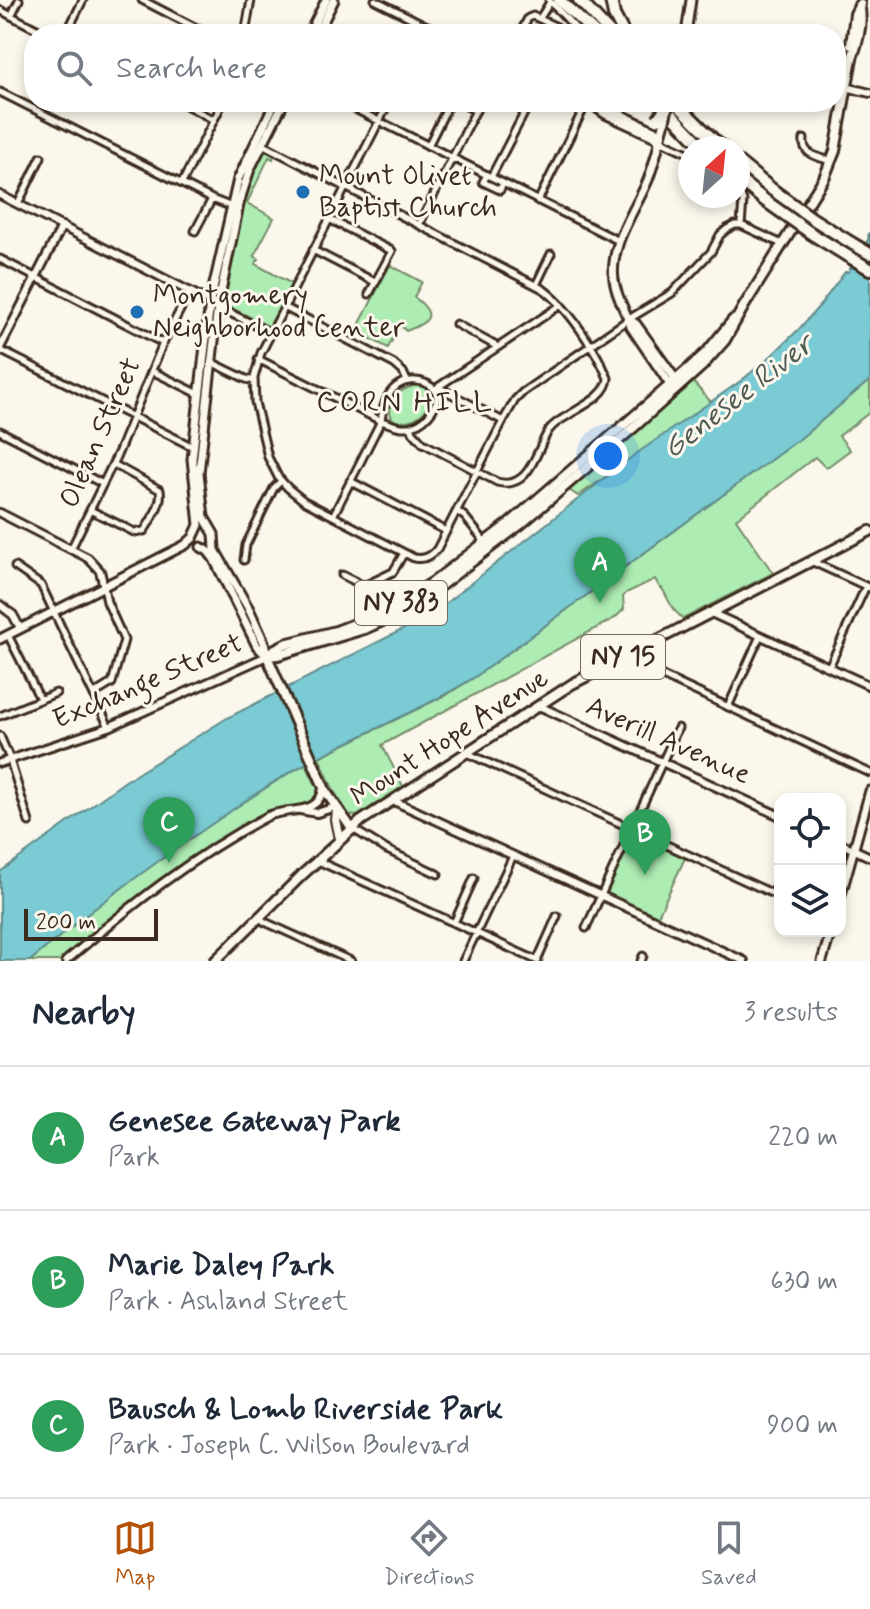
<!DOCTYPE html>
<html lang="en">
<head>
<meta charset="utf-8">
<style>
  body { margin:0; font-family:Mynerve,sans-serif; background:#f6f6f7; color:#1f2937 }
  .controls { position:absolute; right:24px; bottom:24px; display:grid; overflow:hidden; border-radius:16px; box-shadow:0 4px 12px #0003 }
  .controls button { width:72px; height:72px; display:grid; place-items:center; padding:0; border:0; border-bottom:2px solid #e0e1e3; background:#fff; color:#1f2937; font:40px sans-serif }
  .compass { position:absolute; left:678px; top:136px; width:72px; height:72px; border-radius:50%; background:#fff; box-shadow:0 4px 12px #0003; rotate:27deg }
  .scale { position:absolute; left:24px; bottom:20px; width:134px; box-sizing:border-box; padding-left:8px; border:4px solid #3b2a1e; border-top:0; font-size:22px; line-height:28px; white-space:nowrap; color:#3b2a1e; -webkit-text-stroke:6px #fbf7ec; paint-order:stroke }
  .you { position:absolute; left:608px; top:456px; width:28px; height:28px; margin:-20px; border:6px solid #fff; border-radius:50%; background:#1a73e8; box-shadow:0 0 0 12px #1a73e833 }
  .badge { display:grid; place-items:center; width:52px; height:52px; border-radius:50%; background:#b45309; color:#fff; font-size:26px; font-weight:700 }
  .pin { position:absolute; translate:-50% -66px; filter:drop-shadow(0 2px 4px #0008) }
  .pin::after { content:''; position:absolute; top:42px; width:28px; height:24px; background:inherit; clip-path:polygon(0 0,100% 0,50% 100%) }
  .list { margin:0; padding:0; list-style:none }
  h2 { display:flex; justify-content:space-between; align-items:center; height:104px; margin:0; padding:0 32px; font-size:34px }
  h2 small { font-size:26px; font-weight:400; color:#747a83 }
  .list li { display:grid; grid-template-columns:52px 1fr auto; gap:24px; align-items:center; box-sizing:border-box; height:144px; padding:0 32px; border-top:2px solid #e0e1e3 }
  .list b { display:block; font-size:30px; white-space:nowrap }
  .list p { margin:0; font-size:26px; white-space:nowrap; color:#747a83 }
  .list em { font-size:26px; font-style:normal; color:#747a83 }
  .icon { flex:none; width:44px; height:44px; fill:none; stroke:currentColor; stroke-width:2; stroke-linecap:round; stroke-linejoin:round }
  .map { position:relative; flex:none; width:870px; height:961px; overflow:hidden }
  .search { position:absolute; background:#fff; box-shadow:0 4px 12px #0003; left:24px; right:24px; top:24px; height:88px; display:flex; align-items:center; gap:20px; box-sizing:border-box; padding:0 28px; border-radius:32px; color:#747a83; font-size:30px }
  .sheet { height:536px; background:#fff }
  nav { display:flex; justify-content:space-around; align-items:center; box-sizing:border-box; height:112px; border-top:2px solid #e0e1e3; background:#fff; font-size:22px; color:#747a83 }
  nav a { display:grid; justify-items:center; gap:4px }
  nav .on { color:#b45309 }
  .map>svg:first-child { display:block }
  .green { fill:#adecb3; stroke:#748b68; stroke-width:2 }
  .water { fill:#7acbd3; stroke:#618b8b; stroke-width:2 }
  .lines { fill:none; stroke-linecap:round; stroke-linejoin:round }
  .minor-casing { stroke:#3b2a1e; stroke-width:11 }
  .tertiary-casing { stroke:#3b2a1e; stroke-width:12 }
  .secondary-casing { stroke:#3b2a1e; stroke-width:13 }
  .primary-casing { stroke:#3b2a1e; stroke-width:14 }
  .motorway-casing { stroke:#3b2a1e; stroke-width:16 }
  .minor { stroke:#fbf7ec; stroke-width:5 }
  .tertiary { stroke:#fbf7ec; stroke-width:6 }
  .secondary { stroke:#fbf7ec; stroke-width:7 }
  .primary { stroke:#fbf7ec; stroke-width:8 }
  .motorway { stroke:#fbf7ec; stroke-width:10 }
  .secondary-bridge-casing { stroke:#3b2a1e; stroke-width:13; stroke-linecap:butt }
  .motorway-bridge-casing { stroke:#3b2a1e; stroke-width:16; stroke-linecap:butt }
  .secondary-bridge { stroke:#fbf7ec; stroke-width:7 }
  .motorway-bridge { stroke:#fbf7ec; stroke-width:10 }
  .poi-dot { fill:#1f6fb2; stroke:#fbf7ec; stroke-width:3 }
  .labels { text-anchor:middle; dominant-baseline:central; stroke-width:6; stroke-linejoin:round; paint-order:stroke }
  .shield { fill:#fbf7ec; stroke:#75685c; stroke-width:2 }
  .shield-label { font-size:26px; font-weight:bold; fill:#3b2a1e }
  .poi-label { font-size:28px; fill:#3b2a1e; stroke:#fbf7ec; text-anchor:start }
  .street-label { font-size:28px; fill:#3b2a1e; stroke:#fbf7ec }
  .water-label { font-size:30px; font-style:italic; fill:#4e5a54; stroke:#fbf7ec }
  .neighbourhood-label { font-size:30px; letter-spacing:2px; fill:#3b2a1e; stroke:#fbf7ec }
</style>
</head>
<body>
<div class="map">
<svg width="870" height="961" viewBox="0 0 870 961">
  <rect width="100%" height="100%" fill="#fbf7ec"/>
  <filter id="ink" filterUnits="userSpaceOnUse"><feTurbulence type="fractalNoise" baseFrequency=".0125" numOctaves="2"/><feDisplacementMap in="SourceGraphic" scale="16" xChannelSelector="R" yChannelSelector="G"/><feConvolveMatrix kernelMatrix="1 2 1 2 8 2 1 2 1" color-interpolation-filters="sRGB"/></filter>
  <g filter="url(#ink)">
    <!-- green -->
    <path class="green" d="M264,151H267L274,156L273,159L269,157L247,203L274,218L254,256L259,259L255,264L292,284L269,327L222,303C231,262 240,183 264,151Z
      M390,265L422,282L414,297C438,315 430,322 406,331L400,325L388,348L356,331Z
      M870,380V412L839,436L850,450L826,468L815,457L736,519L773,573L683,619L673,609L662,588H660L655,579L626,593L623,597L624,609L615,618L382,745L405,790L388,796L357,816L349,815L334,791L319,757L446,695L475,677L802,437Z
      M693,382L712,403L578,496L569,490Z
      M419,385L429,390L432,394C429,408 421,419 406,421C403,422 397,423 394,420C390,418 390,412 390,408C391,394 406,387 419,385Z
      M305,763L319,791L315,800L318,801C308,807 299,805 288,807C278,808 268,811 259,816C187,856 123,907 61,961H30C116,888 209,823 305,763Z
      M632,833L685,858L657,918L604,893Z"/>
    <!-- water -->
    <path class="water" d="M870,232V380L802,437L475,677C422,710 363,733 307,763C275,780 245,801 215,822C151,865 89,911 30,961H0V872L124,782L227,718L406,628L447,602L633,456L742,380L771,356L799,329L821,304L845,272H848L869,238L868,236Z"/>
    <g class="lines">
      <defs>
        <path id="minor" d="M142,0L208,34
          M375,0L443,34
          M549,0L581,34
          M0,10L46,34
          M11,16L19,0
          M540,18L550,2
          M66,34L83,0
          M245,34L251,0
          M424,34L428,26
          M520,34L528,18L533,16L557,27L560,34
          M0,92L212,199L232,207
          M180,102L214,120
          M341,102L619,241
          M389,102L261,353L254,378L255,402L268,457L278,477L288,488L304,501L414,558C424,560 431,557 437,549L503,421L515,400L523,392L629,319L672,293L711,252L720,235L727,229L735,225H741L782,244
          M459,102L476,111
          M593,102L598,110L605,115L690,154
          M804,139C802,155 818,157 831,161
          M262,144L543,289C568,307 596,350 608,378C607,396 582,406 569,415C562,419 554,423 549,430C536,450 530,491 497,482L423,443L413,432L411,426
          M428,146L450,102
          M487,175L483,182L500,190L503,183
          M491,177L530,102
          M182,183L223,102
          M738,189L743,201L741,225
          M538,201L583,110V106L578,102
          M18,204L41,157
          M329,219L392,251L369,294
          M419,225L480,102
          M195,231L212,199
          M313,250L375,282
          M0,259L163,343
          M536,285L551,254
          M218,307L271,333
          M284,307L394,364L403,372L407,381
          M456,324L498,347
          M0,350L193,447
          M258,359L381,421C389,423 398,428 406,427C423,426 439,408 437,392C423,376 399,377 388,396C384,404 382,413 381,421L333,516
          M211,362L246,379L254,381
          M152,371L199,394
          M438,387L503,421
          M435,389L561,305
          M0,431L103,484
          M350,481L446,531
          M90,510L134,532L144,531C151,520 163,503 160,490L113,464
          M457,511L465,517L485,542
          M71,549L119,451L163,343L190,291
          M244,560L246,545L274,488L281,481
          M813,562L870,588
          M15,567L41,585L109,727
          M342,575L362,585L368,584L393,572L404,553
          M8,635L40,699
          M624,658L870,773
          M829,667L866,586
          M94,694L112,683L124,640L107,602L104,587
          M728,707L760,636
          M0,716L56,693
          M0,736L9,757L29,822
          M467,753L780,897
          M353,829L387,850L438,874
          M318,861L538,961
          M260,918L265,922L351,961
          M454,923L474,878
          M586,928L678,728
          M463,961L513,856
          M537,961L557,916
          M641,961L643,956"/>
        <path id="tertiary" d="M846,87L870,93
          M0,195L218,306
          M0,348L62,226
          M0,513L88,558L100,571L104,587
          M0,605L13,615L20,628
          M709,612L870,686
          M539,706L780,816
          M0,763L109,727L267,656
          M394,801L744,961
          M300,810L317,813L335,807
          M840,843L870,857
          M66,961C129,907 194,855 268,816C289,807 320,816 323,788"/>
        <path id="secondary" d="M309,34L326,0
          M317,34L334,0
          M686,34L691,0
          M664,125C659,143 655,162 648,180C635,211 609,245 614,280C616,297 626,311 631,327L673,389
          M629,319L636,324L679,384
          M201,547L208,551L214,559L257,646L267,656
          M0,639L185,545L193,538L199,525L192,459L210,302L238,179L275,102
          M267,656L264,642L249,609L215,550L214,534L204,517L199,473L218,306L240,200L250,169L284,102
          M840,898L870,791
          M822,961L831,931"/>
        <path id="primary" d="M851,45L855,14L860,4
          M268,655L275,649L285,644L336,631L375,616L404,601L432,583L510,523L676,380L707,352L733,320
          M267,656L278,655L364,629L394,616L423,599L521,524L633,428L702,366L725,340L744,306L824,178L835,151L852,58C858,42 864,22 859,5
          M267,656L326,792L352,829
          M337,809L336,820L340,839
          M215,961L302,875L361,821L572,684L870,531"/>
        <path id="motorway" d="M559,0L596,34
          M579,0L611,34
          M611,0L614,15L624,34
          M600,102L608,110L656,133L660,141
          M660,102L704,148
          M675,102L722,148
          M738,162L774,191
          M738,179L767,202
          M853,244L870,254
          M846,255L870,269"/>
      </defs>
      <!-- minor casing -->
      <use href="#minor" class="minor-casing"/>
      <!-- tertiary casing -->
      <use href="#tertiary" class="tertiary-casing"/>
      <!-- secondary casing -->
      <use href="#secondary" class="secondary-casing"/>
      <!-- primary casing -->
      <use href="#primary" class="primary-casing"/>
      <!-- motorway casing -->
      <use href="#motorway" class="motorway-casing"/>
      <!-- minor -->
      <use href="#minor" class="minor"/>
      <!-- tertiary -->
      <use href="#tertiary" class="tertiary"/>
      <!-- secondary -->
      <use href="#secondary" class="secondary"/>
      <!-- primary -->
      <use href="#primary" class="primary"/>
      <!-- motorway -->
      <use href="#motorway" class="motorway"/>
      <defs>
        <path id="secondary-bridge" d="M664,125L668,108"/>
        <path id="motorway-bridge" d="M658,119L670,102
          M774,191L813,219L853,244
          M767,202L812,234L846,255"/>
      </defs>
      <!-- secondary-bridge casing -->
      <use href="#secondary-bridge" class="secondary-bridge-casing"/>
      <!-- motorway-bridge casing -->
      <use href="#motorway-bridge" class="motorway-bridge-casing"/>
      <!-- secondary-bridge -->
      <use href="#secondary-bridge" class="secondary-bridge"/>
      <!-- motorway-bridge -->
      <use href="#motorway-bridge" class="motorway-bridge"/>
    </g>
  </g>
  <!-- markers -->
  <g class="poi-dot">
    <circle cx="303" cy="192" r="8"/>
    <circle cx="137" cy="312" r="8"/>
  </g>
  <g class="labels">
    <!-- shield labels -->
    <g class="shield">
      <rect x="355" y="581" width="92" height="44" rx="6"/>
      <rect x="581" y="635" width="84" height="44" rx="6"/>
    </g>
    <g class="shield-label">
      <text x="401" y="603">NY 383</text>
      <text x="623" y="657">NY 15</text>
    </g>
    <!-- poi labels -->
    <g class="poi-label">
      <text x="319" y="176">Mount Olivet<tspan x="319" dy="32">Baptist Church</tspan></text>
      <text x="153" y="296">Montgomery<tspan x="153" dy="32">Neighborhood Center</tspan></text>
    </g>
    <!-- street labels -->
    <g class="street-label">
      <text transform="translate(101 433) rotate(-66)">Olean Street</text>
      <text transform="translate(148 682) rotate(-23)">Exchange Street</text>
      <text transform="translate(450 738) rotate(-33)">Mount Hope Avenue</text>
      <text transform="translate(668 741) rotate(24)">Averill Avenue</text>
    </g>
    <!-- water labels -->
    <g class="water-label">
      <text transform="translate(738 397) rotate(-38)">Genesee River</text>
    </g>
    <!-- neighbourhood labels -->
    <g class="neighbourhood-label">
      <text x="405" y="402">CORN HILL</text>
    </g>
  </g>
</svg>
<div class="controls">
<button><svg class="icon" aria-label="locate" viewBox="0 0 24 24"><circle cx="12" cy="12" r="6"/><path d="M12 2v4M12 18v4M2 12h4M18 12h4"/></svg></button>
<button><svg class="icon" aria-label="layers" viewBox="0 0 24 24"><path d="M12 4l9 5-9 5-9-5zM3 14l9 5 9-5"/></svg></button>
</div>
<svg class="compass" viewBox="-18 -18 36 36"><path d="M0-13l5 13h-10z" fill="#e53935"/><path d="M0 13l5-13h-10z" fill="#747a83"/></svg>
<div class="scale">200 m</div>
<div class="you"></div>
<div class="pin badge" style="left:600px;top:603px;background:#2e9e5b">A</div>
<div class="pin badge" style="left:645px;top:875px;background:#2e9e5b">B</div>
<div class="pin badge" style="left:169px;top:863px;background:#2e9e5b">C</div>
<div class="search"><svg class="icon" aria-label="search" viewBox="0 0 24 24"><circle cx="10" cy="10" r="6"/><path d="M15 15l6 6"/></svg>Search here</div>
</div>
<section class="sheet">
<h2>Nearby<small>3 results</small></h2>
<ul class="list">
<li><span class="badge" style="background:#2e9e5b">A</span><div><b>Genesee Gateway Park</b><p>Park</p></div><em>220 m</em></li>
<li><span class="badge" style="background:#2e9e5b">B</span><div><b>Marie Daley Park</b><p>Park · Ashland Street</p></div><em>630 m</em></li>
<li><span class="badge" style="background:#2e9e5b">C</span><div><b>Bausch &amp; Lomb Riverside Park</b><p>Park · Joseph C. Wilson Boulevard</p></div><em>900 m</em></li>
</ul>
</section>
<nav>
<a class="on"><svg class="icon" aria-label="map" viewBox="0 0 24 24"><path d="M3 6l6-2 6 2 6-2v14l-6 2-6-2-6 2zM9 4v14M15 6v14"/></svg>Map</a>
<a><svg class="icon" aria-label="directions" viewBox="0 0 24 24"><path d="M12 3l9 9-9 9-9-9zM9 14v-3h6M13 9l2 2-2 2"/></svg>Directions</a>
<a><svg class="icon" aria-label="saved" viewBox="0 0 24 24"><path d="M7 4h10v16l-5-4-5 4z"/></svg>Saved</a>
</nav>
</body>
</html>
